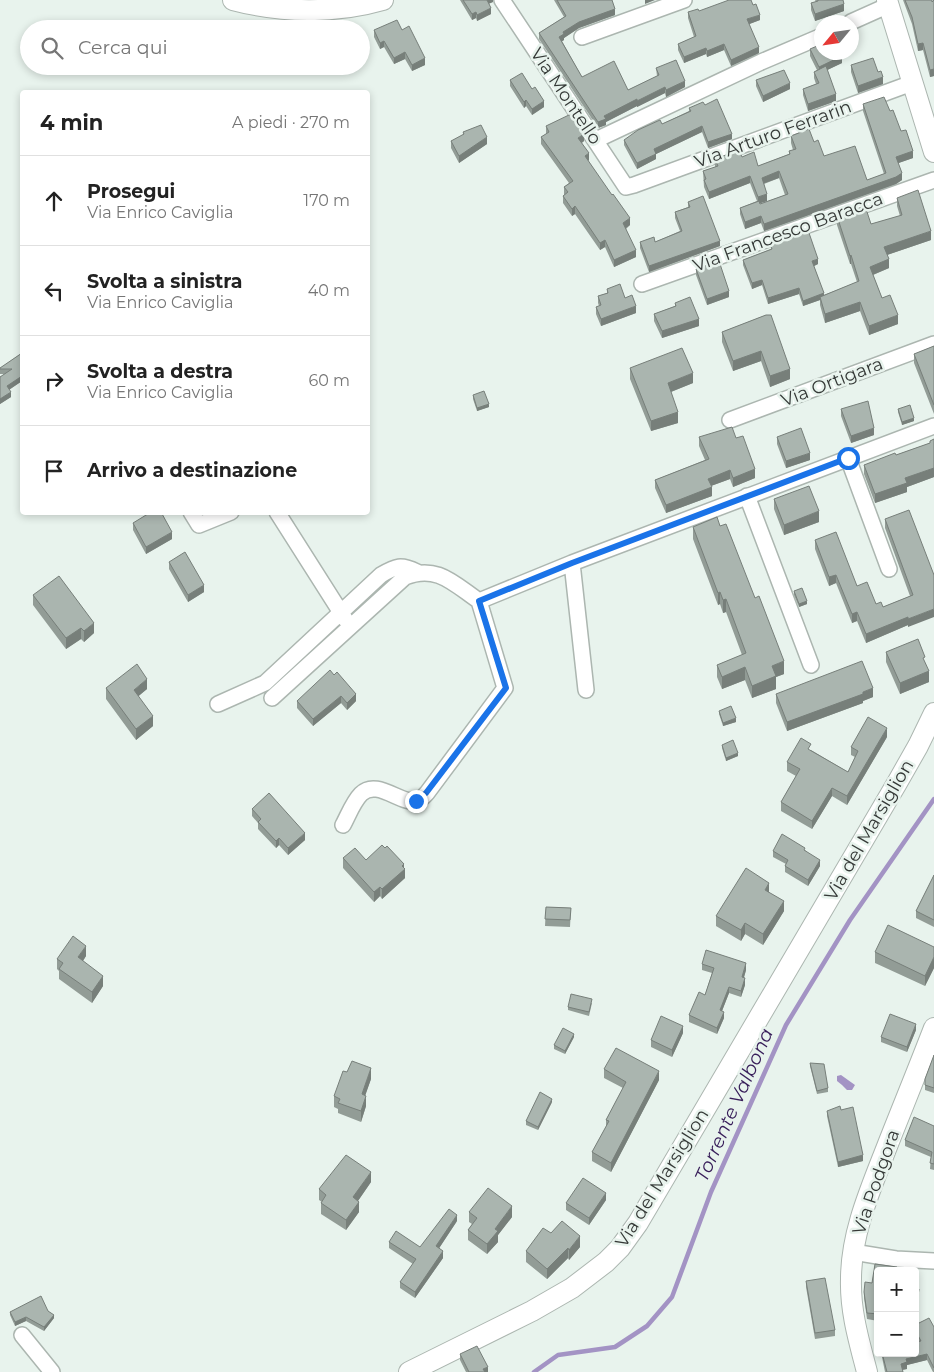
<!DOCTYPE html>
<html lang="it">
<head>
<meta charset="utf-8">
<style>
  body { margin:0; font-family:Montserrat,sans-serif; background:#f6f6f6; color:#222 }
  .controls { position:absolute; right:15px; bottom:15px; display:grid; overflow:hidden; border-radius:5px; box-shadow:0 2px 8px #0003 }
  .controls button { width:45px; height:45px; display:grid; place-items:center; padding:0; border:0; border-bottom:1px solid #e0e0e0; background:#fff; color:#222; font:25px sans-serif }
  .compass { position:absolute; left:814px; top:15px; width:45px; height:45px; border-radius:50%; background:#fff; box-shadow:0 2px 8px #0003; rotate:241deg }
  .stop { position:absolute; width:15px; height:15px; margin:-11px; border:4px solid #1a73e8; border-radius:50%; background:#fff }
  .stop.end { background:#1a73e8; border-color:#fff; box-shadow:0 1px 5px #0008 }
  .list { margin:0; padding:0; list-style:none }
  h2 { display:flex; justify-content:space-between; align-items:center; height:65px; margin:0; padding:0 20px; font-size:21px }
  h2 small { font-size:16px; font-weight:400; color:#767676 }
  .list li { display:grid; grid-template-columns:32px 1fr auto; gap:15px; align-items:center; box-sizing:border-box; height:90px; padding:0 20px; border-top:1px solid #e0e0e0 }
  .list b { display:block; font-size:19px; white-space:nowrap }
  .list p { margin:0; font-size:16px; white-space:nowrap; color:#767676 }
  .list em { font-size:16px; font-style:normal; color:#767676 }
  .icon { flex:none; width:28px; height:28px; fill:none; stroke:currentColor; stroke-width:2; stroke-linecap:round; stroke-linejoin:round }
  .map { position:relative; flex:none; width:934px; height:1372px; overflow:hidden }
  .search { position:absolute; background:#fff; box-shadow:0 2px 8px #0003; left:20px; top:20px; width:350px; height:55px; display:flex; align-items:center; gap:12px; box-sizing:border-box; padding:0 18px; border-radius:28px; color:#767676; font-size:19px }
  .panel { position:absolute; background:#fff; box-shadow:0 2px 8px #0003; left:20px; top:90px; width:350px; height:425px; border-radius:5px }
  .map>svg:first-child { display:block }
  .water { fill:#a393c4 }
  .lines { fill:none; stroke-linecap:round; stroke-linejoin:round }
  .stream { stroke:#a393c4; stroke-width:4.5 }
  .street-casing { stroke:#acb6b0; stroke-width:18 }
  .secondary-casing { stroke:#acb6b0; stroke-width:22 }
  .street { stroke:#fff; stroke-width:15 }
  .secondary { stroke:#fff; stroke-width:20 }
  .wall { fill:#929c96; fill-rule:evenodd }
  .shaded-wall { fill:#777f7a }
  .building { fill:#aab5af; stroke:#777f7a }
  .route { stroke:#1a73e8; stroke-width:6 }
  .labels { text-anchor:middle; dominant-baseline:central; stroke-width:5; stroke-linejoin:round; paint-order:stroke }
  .street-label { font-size:18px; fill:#353937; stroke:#e8f3ed }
  .water-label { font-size:19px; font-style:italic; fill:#371d59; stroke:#e8f3ed }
</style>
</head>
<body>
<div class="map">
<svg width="934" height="1372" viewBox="0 0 934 1372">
  <rect width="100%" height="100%" fill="#e8f3ed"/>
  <!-- water -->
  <path class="water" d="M841,1075L855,1085L852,1090H847L842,1085L837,1081V1076Z"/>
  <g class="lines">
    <!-- stream -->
    <path class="stream" d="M534,1372L558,1355L615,1347L647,1326L672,1297L711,1192L786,1025L850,920L934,799"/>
    <defs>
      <path id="street" d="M502,0L626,187L634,185L912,83
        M851,22L889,5
        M582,37L684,0
        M596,140L761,62L822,36
        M642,284L934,180
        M730,420L934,344
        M848,458L889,569
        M747,496L811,665
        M191,512L199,525L231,512
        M277,512L345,619
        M572,563L586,690
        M272,698L405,577C437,564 454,584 479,601L572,563L934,426
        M218,704L265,683L381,575C396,566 401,564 417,572
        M343,825C348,816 353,802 361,794C377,778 401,805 417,801C421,800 424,796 427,793L505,688L479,601
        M853,1252L896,1259L934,1261
        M22,1335L52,1372"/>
      <path id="secondary" d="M233,0C282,13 335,14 383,0
        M887,0L934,152
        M409,1372L532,1311L572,1288L606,1262L620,1248L638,1223L897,783L918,746L934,713
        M867,1372C859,1341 850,1311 851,1279C851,1232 871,1188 888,1144C903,1106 919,1067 934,1028"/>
    </defs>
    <!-- street casing -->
    <use href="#street" class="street-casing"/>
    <!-- secondary casing -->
    <use href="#secondary" class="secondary-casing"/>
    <!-- street -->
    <use href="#street" class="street"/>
    <!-- secondary -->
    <use href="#secondary" class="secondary"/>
  </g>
  <!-- wall -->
  <path class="wall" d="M460,0H493V2L489,3L491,14L477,21L476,18L472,20Z
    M554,0H612L615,15L579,28L564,38V40L562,41L582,77L628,90L657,76L656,68L685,87L666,97L665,93L637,107V106L606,122V125L598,128L539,39V33L564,17Z
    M815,0H843L844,11L815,21L811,10V3L816,2Z
    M903,0H932V2L934,0V76L930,77L923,50L918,51L912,24Z
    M699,11L760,20L749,24L759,53L731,66L724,50L707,57L706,54L684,63L678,50V44L694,37L688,18V12Z
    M374,30H402L425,65L412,71L405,59L394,64L384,47L380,49L374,37Z
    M810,49L842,63L827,70L836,101L808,111L803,95V89L816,84L814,78V72L817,70L810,56Z
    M851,65L883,84L858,93L851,72Z
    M510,80L544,107L532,115L526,106L524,108L510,86Z
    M756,80L790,89L763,102L756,86Z
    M863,104L890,111L901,131L913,158L898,163L902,180L896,184L764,231L761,223L745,229L740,214V208L757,201L750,183L709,199L704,187L703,171L715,167V159L742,157L758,166L789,154V151L793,150L791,143V136L814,142L824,156L867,180L884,174L863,111ZM779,178L785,195L760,204V203L767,201L764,184Z
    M705,105L732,139L708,148L702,132L656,154V159L637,169L624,145V140L662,124L689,111V108Z
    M546,126L584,141L582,143L589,160L588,161L630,225L626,229L636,257L614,267L605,247L600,250L575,214L572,216L563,203V196L564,195V187L569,183L541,144V137L546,134Z
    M463,132L487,144L459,163L451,148V141L463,135Z
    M897,198L931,240L887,255L889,268L873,275L882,298L898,324L869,335L860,311L825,323L820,305V300L803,306L799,294L768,304L762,285L752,289L743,265V260L771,249L770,243L818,264L814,266L824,295L857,282L851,264H850L837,225V216L871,224L900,216L897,206Z
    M688,202L720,246L649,272L640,248V242H655L680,231L675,218V212L688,207Z
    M696,269L729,297L707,305L696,275Z
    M607,289L625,298L636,313L601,326L596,314V307L599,306L598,303V296L607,293Z
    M675,303L699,326L662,338L654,321V314L675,306Z
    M766,315L790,379L770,387L761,361L733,371L722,342V332Z
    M934,346V414L914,363V354Z
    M22,353V381L9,390L11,397L0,404V377L5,374H0V368Z
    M630,368L693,383L671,392L678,423L651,431L630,379Z
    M473,395L489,407L477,411L473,399Z
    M841,409L874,435L851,443L841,416Z
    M898,409L914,421L902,425L898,412Z
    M699,437L736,438L755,478L733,487L730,479L711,486L712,496L666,513L655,488V480L705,460L699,446Z
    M777,437L810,460L786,468L777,444Z
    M934,439V477L907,487V492L875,503L864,474V465L896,455L930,443V441Z
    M774,499L819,522L784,535L774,509Z
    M885,519L934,575L908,627V625L866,643L857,621L852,623L836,583L829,586L815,549V540L857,586L876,604L883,607L910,596L885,528Z
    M133,523L172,539L146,554L133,530Z
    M693,527L784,674L776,677V689L752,698L745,680L722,689L717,677V665L742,655L726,612L723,613L720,604L718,605L693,539Z
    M169,562L204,592L188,602L169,569Z
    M794,591L807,604L799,607L794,595Z
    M33,595L94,633L84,642L81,639L66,649L33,605Z
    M886,652L925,663L929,682L900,694L886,662Z
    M334,675L356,701L347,710L341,703L313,726L297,708V701Z
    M106,688L147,689L138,696L153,726L136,740L106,699Z
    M776,694L873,697L863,701V703L787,731L776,703Z
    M719,711L736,722L723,726L719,714Z
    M887,737L847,805L832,796L812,829L781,811V802L796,776L787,771V762L811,750L848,772L855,757L851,755V747Z
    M722,745L738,756L726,761L722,748Z
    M252,809L305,840L288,855L279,845L276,848L258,829V823L252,816Z
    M805,850L820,866L808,886L785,872V866L786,864L773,857V851Z
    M343,858L366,860L404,867L405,878L382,899L380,896L374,902L343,868Z
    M934,875V927L916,918V911Z
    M769,892L784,911L763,945L745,934L741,941L716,926V916Z
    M546,907L571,908L570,927L545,926Z
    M934,947V968L925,986L875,963V952Z
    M86,956L83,961L103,986L92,1003L59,979V971L57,969V959Z
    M702,964L746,970L744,978L745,985L741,997L729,993L722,1011L724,1018L717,1034L689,1022V1015L705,995L712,973L702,970Z
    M592,1003L589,1016L568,1010V1007Z
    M916,1030L907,1052L881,1042V1037Z
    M683,1033L672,1057L651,1047V1040Z
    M574,1037L565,1054L554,1049V1045Z
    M934,1055V1093L925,1090V1079Z
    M810,1063L828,1088V1092L817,1094L810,1066Z
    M604,1069L659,1080L611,1172L592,1161V1152L606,1127V1120L623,1088L604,1078Z
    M371,1079L365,1095L366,1106L361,1122L338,1113V1109L334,1107V1096Z
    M552,1102L538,1130L526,1125V1121Z
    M841,1110L863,1161L838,1167L827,1116V1111Z
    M934,1126V1170L930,1169L931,1157L905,1146V1140Z
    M371,1182L358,1201L359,1212L346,1230L321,1214V1203L322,1202L319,1200V1189Z
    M606,1200L589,1225L566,1210V1203Z
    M469,1212L512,1217L498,1235V1242L487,1254L468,1240V1230L472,1224L469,1222Z
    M457,1221L439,1248L443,1258L415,1298L400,1288V1282L413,1264L389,1248V1242L420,1247Z
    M551,1233L580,1247L569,1260L568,1258L547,1279L526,1262V1251Z
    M878,1271V1321L867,1319L864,1298V1292L872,1283Z
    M806,1281L835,1330V1336L815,1339L806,1287Z
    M48,1311L54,1318L44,1331L26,1321L15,1326L10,1315V1312Z
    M915,1325L934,1327V1372H933L927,1360L907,1365V1369L902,1370L903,1372H885L882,1357V1353H915L918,1342L915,1337Z
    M460,1354L488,1372H466L460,1360Z"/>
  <!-- shaded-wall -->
  <path class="shaded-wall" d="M486,0H493V2L486,5Z
    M645,0H655L645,4Z
    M844,4V11L815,21V14Z
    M491,8V14L477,21V15Z
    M615,9V15L579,28L564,38V40L559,43V37L563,32L579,22Z
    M476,12V18L472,20V14Z
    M760,15V20L747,25V19Z
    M384,41V47L380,49V43Z
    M923,43V50L918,51V44Z
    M724,44V50L707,57V51Z
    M759,47V53L731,66V60Z
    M706,48V54L684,63V57Z
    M405,52V59L394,64V58Z
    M842,56V63L819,74V67Z
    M425,58V65L412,71V65Z
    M934,69V76L930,77V70Z
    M883,77V84L858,93V86Z
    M685,81V87L666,97V90Z
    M790,83V89L763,102V96Z
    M665,87V93L637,107V101Z
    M836,94V101L808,111V104Z
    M637,99V106L606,122V125L598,128V122L604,116Z
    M526,100V106L524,108V102Z
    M544,101V107L532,115V109Z
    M702,126V132L654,155V149Z
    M584,134V141L578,145V138Z
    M732,134V139L708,148V142Z
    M487,137V144L459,163V156Z
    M913,151V158L896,164V157Z
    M589,153V160L585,163V156Z
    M656,154V159L637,169V163Z
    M779,171V178L762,184V178Z
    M902,173V180L896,184L764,231V224Z
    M750,176V183L709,199V192Z
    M767,194V201L758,204V197Z
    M575,206V214L572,216V209Z
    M761,216V223L745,229V222Z
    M630,218V225L623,230V223Z
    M931,231V240L884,256V247Z
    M605,240V247L600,250V243Z
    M720,241V246L649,272V266Z
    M636,250V257L614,267V260Z
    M851,255V264H850V256Z
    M818,259V264L812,267V261Z
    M889,259V268L870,276V267Z
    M762,280V285L752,289V283Z
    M799,288V294L768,304V298Z
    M729,291V297L707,305V299Z
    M824,293V299L820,297V300L803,306V301Z
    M860,302V311L825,323V314Z
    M636,306V313L601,326V319Z
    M898,315V324L869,335V326Z
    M699,319V326L662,338V331Z
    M761,351V361L733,371V361Z
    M790,369V379L770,387V376Z
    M693,373V383L668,393V383Z
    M22,376V381L7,391V386Z
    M11,392V397L0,404V399Z
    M489,404V407L477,411V408Z
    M678,412V423L651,431V421Z
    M914,418V421L902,425V422Z
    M874,428V435L851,443V436Z
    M810,453V460L786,468V461Z
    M934,468V477L907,487V492L875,503V494L905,478Z
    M755,469V478L733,487V478Z
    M730,470V479L708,487V479Z
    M712,487V496L666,513V505Z
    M819,511V522L784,535V525Z
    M172,532V539L146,554V547Z
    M836,575V583L829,586V577Z
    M204,585V592L188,602V595Z
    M720,592V604L718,605V593Z
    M726,599V612L723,613V600Z
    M807,601V604L799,607V604Z
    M934,609V617L908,627V619Z
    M857,612V621L852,623V614Z
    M908,617V625L866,643V634Z
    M94,623V633L84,642V631Z
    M81,628V639L66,649V638Z
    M784,661V674L776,677V689L752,698V686L772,666Z
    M745,667V680L722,689V677Z
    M929,671V682L900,694V683Z
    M147,679V689L134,700V690Z
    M873,688V697L863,701V703L787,731V722Z
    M356,694V701L347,710V703Z
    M341,696V703L313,726V719Z
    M153,716V726L136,740V729Z
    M736,718V722L723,726V723Z
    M887,728V737L847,805V796Z
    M738,753V756L726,761V758Z
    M832,788V796L812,829V821Z
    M305,833V840L288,855V848Z
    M279,838V845L276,848V841Z
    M820,860V866L808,886V880Z
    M404,864V870L405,869V878L382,899V889Z
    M769,883V893L765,890Z
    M380,887V896L374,902V892Z
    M784,901V911L763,945V934Z
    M745,923V934L741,941V930Z
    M86,946V956L78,968V957Z
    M934,957V968L925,986V976Z
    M746,963V970L742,983V977Z
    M103,976V986L92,1003V992Z
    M745,978V985L741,997V991Z
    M729,987V993L720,1016V1010Z
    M724,1012V1018L717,1034V1028Z
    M916,1024V1030L907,1052V1047Z
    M683,1026V1033L672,1057V1050Z
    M574,1034V1037L565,1054V1051Z
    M371,1068V1079L362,1105V1094Z
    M659,1071V1080L611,1172V1163Z
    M366,1096V1106L361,1122V1111Z
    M552,1099V1102L538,1130V1127Z
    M863,1155V1161L838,1167V1162Z
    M371,1172V1182L353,1208V1197Z
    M606,1193V1200L589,1225V1218Z
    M359,1202V1212L346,1230V1220Z
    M512,1206V1217L498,1235V1242L487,1254V1244L495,1229Z
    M457,1215V1221L436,1253V1246Z
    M580,1236V1247L569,1260V1250Z
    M568,1248V1258L547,1279V1269Z
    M443,1251V1258L415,1298V1292Z
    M919,1289V1295L915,1321V1315Z
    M54,1315V1318L44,1331V1327Z
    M26,1317V1321L15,1326V1322Z
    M927,1354V1360L907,1365V1369L901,1370V1364L906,1359Z
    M488,1367V1372H483V1369Z"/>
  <!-- building -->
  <path class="building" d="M463,0H487L491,8L477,15L476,12L472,14Z
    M557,0H612L615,9L579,22L563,32L564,34L559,37L582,77L614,61L628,90L659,75L656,68L676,60L685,81L666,90L665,87L637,101V99L604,116L606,119L598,122L539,33L566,16Z
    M729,0H751L753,5L756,4L760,15L747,19L759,47L731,60L724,44L707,51L706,48L684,57L678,44L696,36L688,12L698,9L699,11Z
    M818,0H843L844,4L815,14L811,3L818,1Z
    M905,0H932V2L934,0V69L930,70L923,43L918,44L912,17Z
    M397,20L402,30L409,26L425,58L412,65L405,52L394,58L384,41L380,43L374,30Z
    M822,44V52H841L842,56L819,67L810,49Z
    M873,58L878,72L881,71L883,77L858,86L851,65Z
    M826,66L836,94L808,104L803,89L819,83L814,72Z
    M784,70L790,83L763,96L756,80Z
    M522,73L532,89L535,87L544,101L532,109L526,100L524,102L510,80Z
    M884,97L890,111L893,110L901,131L906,130L913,151L896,157L902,173L896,177L764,224L761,216L745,222L740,208L759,201L760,204L788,194L779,171L762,178L767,194L758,197L750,176L709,192L704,180L706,179L703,171L718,166L715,159L739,150L742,157L754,152L758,166L790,154L789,151L796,149L791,136L809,129L814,142L818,140L824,156L855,146L867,180L886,173L863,104Z
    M717,99L732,134L708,142L702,126L654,149L656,154L637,163L624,140L638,130L660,120L662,124L691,111L689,108L703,102L705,105Z
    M571,114L584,134L578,138L589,153L585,156L612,195L613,194L630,218L623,223L636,250L614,260L605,240L600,243L575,206L572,209L563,196L568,192L564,187L573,181L541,137L549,132L546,126Z
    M481,125L487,137L459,156L451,141L464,134L463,132Z
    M918,190L931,231L884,247L889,259L870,267L882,298L890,295L898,315L869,326L860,302L825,314L820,297L859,281L851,255L850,256L837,216L865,206L871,224L902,215L897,198Z
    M703,196L720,241L649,266L640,242L654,237L655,242L682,231L675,212L690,207L688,202Z
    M808,230L818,259L812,261L824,293L803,301L799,288L768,298L762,280L752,283L743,260L772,249L770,243Z
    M719,261L729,291L707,299L696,269Z
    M620,284L625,298L632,295L636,306L601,319L596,307L601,305L598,296L608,293L607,289Z
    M690,297L699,319L662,331L654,314L676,306L675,303Z
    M766,315H771L790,369L770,376L761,351L733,361L722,332Z
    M934,346V405L914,354Z
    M682,348L693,373L668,383L678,412L651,421L630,368Z
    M22,353V376L7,386L11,392L0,399V377L12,369H0V368Z
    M484,391L489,404L477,408L473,395Z
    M868,401L874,428L851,436L841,409Z
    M910,405L914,418L902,422L898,409Z
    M732,427L736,438L743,436L755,469L733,478L730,470L708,479L712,487L666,505L655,480L709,459L699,437Z
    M801,428L810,453L786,461L777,437Z
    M934,439V468L905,478L907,483L875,494L864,465L895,453L896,455L930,443V441Z
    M809,486L819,511L784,525L774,499Z
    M909,510L934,575V609L908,619V617L866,634L857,612L852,614L836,575L829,577L815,540L836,532L857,586L867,582L876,604L881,602L883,607L913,595L885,519Z
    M151,512H161L172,532L146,547L133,523Z
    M717,517L720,526L726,524L755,598L759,596L784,661L772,666L776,676L752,686L745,667L722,677L717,665L746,653L726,599L723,600L720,592L718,593L693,527Z
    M185,552L204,585L188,595L169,562Z
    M59,576L94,623L84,631L81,628L66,638L33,595Z
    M802,588L807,601L799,604L794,591Z
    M918,639L925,657L923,658L929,671L900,683L886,652Z
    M862,661L873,688L863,692V694L787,722L776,694Z
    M137,664L147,679L134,690L153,716L136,729L106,688Z
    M330,670L334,675L337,672L356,694L347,703L341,696L313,719L297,701Z
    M731,706L736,718L723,723L719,711Z
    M868,717L887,728L847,796L832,788L812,821L781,802L800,769L787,762L801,738L811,744L808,749L848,772L858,751L851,747Z
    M733,740L738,753L726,758L722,745Z
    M269,793L305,833L288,848L279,838L276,841L258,822L261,819L252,809Z
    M782,834L805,848L804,850L820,860L808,880L785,866L788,860L773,851Z
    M382,845L385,848L387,846L404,864L402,866L405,869L382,889L380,887L374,892L343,858L355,848L366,860Z
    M746,868L769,883L765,890L784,901L763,934L745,923L741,930L716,916Z
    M934,875V920L916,911Z
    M546,907L571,908L570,920L545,919Z
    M888,925L934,947V957L925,976L875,952Z
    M73,936L86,946L78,957L103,976L92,992L59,969L63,963L57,959Z
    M706,950L746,963L742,977L745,978L741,991L729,987L720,1010L724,1012L717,1028L689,1015L699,992L705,995L714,968L702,964Z
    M571,994L592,999L589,1012L568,1007Z
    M890,1014L916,1024L907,1047L881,1037Z
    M661,1016L683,1026L672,1050L651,1040Z
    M563,1028L574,1034L565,1051L554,1045Z
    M616,1048L659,1071L611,1163L592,1152L609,1121L606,1120L626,1082L604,1069Z
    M934,1055V1088L925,1085V1079Z
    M352,1061L371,1068L362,1094L366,1096L361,1111L338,1103L340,1099L334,1096L343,1071L347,1072Z
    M810,1063L824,1064L828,1088L817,1091Z
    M540,1092L552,1099L538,1127L526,1121Z
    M840,1106L841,1110L853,1107L863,1155L838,1162L827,1111Z
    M914,1117L934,1126V1164L930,1163L932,1152L905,1140Z
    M346,1155L371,1172L353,1197L359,1202L346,1220L321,1203L326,1195L319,1189Z
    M583,1178L606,1193L589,1218L566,1203Z
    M488,1188L512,1206L495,1229L498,1231L487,1244L468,1230L477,1218L469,1212Z
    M449,1209L457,1215L436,1246L443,1251L415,1292L400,1282L416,1259L389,1242L396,1231L420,1247Z
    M562,1221L580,1236L569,1250L568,1248L547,1269L526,1251L543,1228L551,1233Z
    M875,1264L897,1267V1271H878V1314L867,1313L864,1292L865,1282L872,1283Z
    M825,1278L835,1330L815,1333L806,1281Z
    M915,1288L919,1289L915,1315Z
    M41,1296L48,1311L54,1315L44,1327L26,1317L15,1322L10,1312Z
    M929,1318L934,1327V1368L927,1354L906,1359L907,1362L901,1364L903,1372H887L882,1353H915V1342L921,1341L915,1330V1325Z
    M477,1346L488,1367L483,1369L485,1372H469L460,1354Z"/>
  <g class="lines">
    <!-- route -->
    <path class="route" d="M416,801L426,793L506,688L479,601L572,563L848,458"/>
  </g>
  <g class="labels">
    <!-- street labels -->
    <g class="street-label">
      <text transform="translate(566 96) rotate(56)">Via Montello</text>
      <text transform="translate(773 134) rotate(-20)">Via Arturo Ferrarin</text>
      <text transform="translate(788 232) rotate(-20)">Via Francesco Baracca</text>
      <text transform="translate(832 382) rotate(-21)">Via Ortigara</text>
      <text transform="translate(869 830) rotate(-60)">Via del Marsiglion</text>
      <text transform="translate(662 1178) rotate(-58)">Via del Marsiglion</text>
      <text transform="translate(876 1182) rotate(-71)">Via Podgora</text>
    </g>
    <!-- water labels -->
    <g class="water-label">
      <text transform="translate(734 1105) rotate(-66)">Torrente Valbona</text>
    </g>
  </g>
</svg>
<div class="controls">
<button>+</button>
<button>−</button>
</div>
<svg class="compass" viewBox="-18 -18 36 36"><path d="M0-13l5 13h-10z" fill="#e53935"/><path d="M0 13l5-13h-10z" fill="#767676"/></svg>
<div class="stop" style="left:848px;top:458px"></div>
<div class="stop end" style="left:416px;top:801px"></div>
<div class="search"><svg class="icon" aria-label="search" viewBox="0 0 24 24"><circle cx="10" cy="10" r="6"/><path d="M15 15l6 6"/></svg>Cerca qui</div>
<section class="panel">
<h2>4 min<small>A piedi · 270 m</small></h2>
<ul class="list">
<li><svg class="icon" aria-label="ahead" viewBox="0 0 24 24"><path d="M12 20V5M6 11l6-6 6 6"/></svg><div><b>Prosegui</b><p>Via Enrico Caviglia</p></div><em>170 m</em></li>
<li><svg class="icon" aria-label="left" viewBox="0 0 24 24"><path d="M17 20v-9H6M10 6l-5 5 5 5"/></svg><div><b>Svolta a sinistra</b><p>Via Enrico Caviglia</p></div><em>40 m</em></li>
<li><svg class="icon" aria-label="right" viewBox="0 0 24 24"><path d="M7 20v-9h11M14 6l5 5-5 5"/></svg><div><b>Svolta a destra</b><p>Via Enrico Caviglia</p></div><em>60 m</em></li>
<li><svg class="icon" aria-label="arrive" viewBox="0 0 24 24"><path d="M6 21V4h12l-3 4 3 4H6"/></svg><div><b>Arrivo a destinazione</b></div></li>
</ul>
</section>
</div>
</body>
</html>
